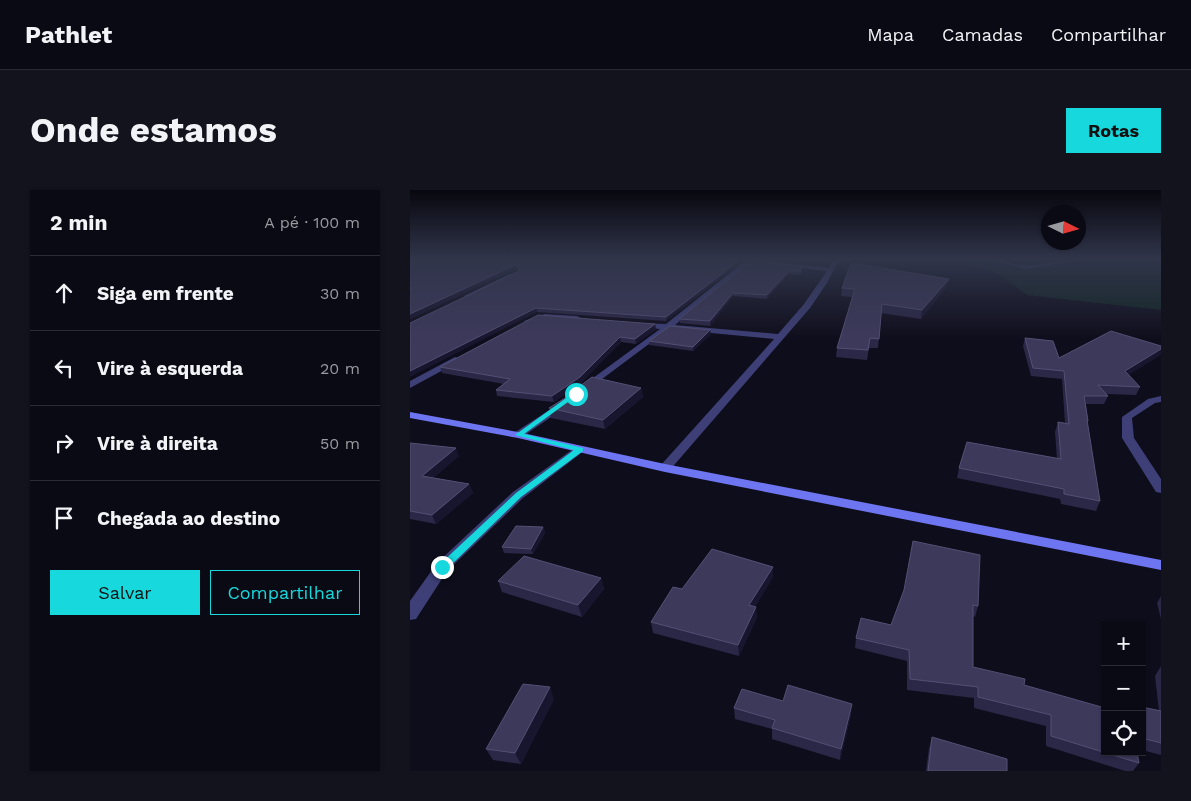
<!DOCTYPE html>
<html lang="pt">
<head>
<meta charset="utf-8">
<style>
  body { margin:0; font-family:"Work Sans",sans-serif; background:#13131d; color:#f1f3f6 }
  .controls { position:absolute; right:15px; bottom:15px; display:grid; overflow:hidden; border-radius:0px; box-shadow:0 1px 4px #0004 }
  .controls button { width:45px; height:45px; display:grid; place-items:center; padding:0; border:0; border-bottom:1px solid #2a2b34; background:#0a0a14; color:#f1f3f6; font:25px sans-serif }
  .compass { position:absolute; left:631px; top:15px; width:45px; height:45px; border-radius:50%; background:#0a0a14; box-shadow:0 1px 4px #0004; rotate:95deg }
  .stop { position:absolute; width:15px; height:15px; margin:-11px; border:4px solid #17d8dc; border-radius:50%; background:#fff }
  .stop.end { background:#17d8dc; border-color:#fff; box-shadow:0 1px 5px #0008 }
  .list { margin:0; padding:0; list-style:none }
  h2 { display:flex; justify-content:space-between; align-items:center; height:65px; margin:0; padding:0 20px; font-size:21px }
  h2 small { font-size:16px; font-weight:400; color:#999aa0 }
  .list li { display:grid; grid-template-columns:32px 1fr auto; gap:15px; align-items:center; box-sizing:border-box; height:75px; padding:0 20px; border-top:1px solid #2a2b34 }
  .list b { display:block; font-size:19px; white-space:nowrap }
  .list em { font-size:16px; font-style:normal; color:#999aa0 }
  .actions { display:flex; gap:10px; padding:15px 20px }
  .actions a { flex:1; padding:11px 0; border:1px solid #17d8dc; border-radius:0px; text-align:center; font-size:18px; color:#17d8dc }
  .actions .main { background:#17d8dc; color:#111 }
  .icon { flex:none; width:28px; height:28px; fill:none; stroke:currentColor; stroke-width:2; stroke-linecap:round; stroke-linejoin:round }
  .map { position:relative; flex:none; width:751px; height:581px; overflow:hidden; border-radius:0px }
  header { display:flex; align-items:center; gap:30px; box-sizing:border-box; height:70px; padding:0 25px; background:#0a0a14; border-bottom:1px solid #2a2b34 }
  header strong { font-size:24px }
  nav { display:flex; gap:28px; margin-inline-start:auto; font-size:18px }
  .intro { display:flex; align-items:center; justify-content:space-between; box-sizing:border-box; height:120px; padding:0 30px }
  h1 { margin:0; font-size:35px }
  .button { padding:12px 22px; border-radius:0px; background:#17d8dc; color:#111; font-size:18px; font-weight:700 }
  main { display:flex; gap:30px; padding:0 30px }
  aside { flex:1; background:#0a0a14; border-radius:0px; box-shadow:0 1px 4px #0004 }
  .map>svg:first-child { display:block }
  .green { fill:#112522 }
  .lines { fill:none; stroke-linecap:round; stroke-linejoin:round }
  .minor { fill:#3d3f76; fill-rule:evenodd }
  .tertiary { fill:#3d3f76; fill-rule:evenodd }
  .secondary { fill:#6e75f0; fill-rule:evenodd }
  .wall { fill:#2b2747 }
  .shaded-wall { fill:#18152e }
  .building { fill:#3d395b; stroke:#545074 }
  .route { fill:#17d8dc }
</style>
</head>
<body>
<header>
<strong>Pathlet</strong>
<nav><a>Mapa</a><a>Camadas</a><a>Compartilhar</a></nav>
</header>
<div class="intro"><h1>Onde estamos</h1><a class="button">Rotas</a></div>
<main>
<aside>
<h2>2 min<small>A pé · 100 m</small></h2>
<ul class="list">
<li><svg class="icon" aria-label="ahead" viewBox="0 0 24 24"><path d="M12 20V5M6 11l6-6 6 6"/></svg><div><b>Siga em frente</b></div><em>30 m</em></li>
<li><svg class="icon" aria-label="left" viewBox="0 0 24 24"><path d="M17 20v-9H6M10 6l-5 5 5 5"/></svg><div><b>Vire à esquerda</b></div><em>20 m</em></li>
<li><svg class="icon" aria-label="right" viewBox="0 0 24 24"><path d="M7 20v-9h11M14 6l5 5-5 5"/></svg><div><b>Vire à direita</b></div><em>50 m</em></li>
<li><svg class="icon" aria-label="arrive" viewBox="0 0 24 24"><path d="M6 21V4h12l-3 4 3 4H6"/></svg><div><b>Chegada ao destino</b></div></li>
</ul>
<div class="actions"><a class="main">Salvar</a><a>Compartilhar</a></div>
</aside>
<div class="map">
<svg width="751" height="581" viewBox="0 0 751 581">
  <rect width="100%" height="100%" fill="#0e0d1b"/>
  <!-- green -->
  <path class="green" d="M545,69H751V120L617,105L588,84Z"/>
  <g class="lines">
    <!-- minor -->
    <path class="minor" d="M331,69H345L419,78L423,69H429L417,93L400,118L259,281H251L249,278L251,275L364,149L259,139L176,201L173,202L168,199L250,139L229,137L225,135L226,133L256,134L335,71ZM341,72L417,81L394,114L368,144L265,135Z
      M579,69C591,68 602,74 614,75C635,77 656,67 677,69L615,79Z
      M100,84L103,86L102,87L59,107L54,106Z
      M135,124L167,126L171,128L167,130L135,128L118,133L114,131Z
      M45,167L48,168V172L0,198V191Z
      M751,206V212L745,213L722,228L724,248L751,289V303L746,302L712,248V227L738,209Z
      M153,211L158,214L157,216L112,247H104L102,245L104,243Z"/>
    <!-- tertiary -->
    <path class="tertiary" d="M170,256L174,257L176,259L174,261L113,308L37,381L6,429L0,430V411L27,373L103,302L166,257Z"/>
    <!-- secondary -->
    <path class="secondary" d="M0,222L108,242L255,274L751,370V380L255,282L108,248L0,228Z"/>
  </g>
  <!-- wall -->
  <path class="wall" d="M0,69H331L332,71L256,131L127,122L109,81V80L106,78L0,129Z
    M346,69H392L391,73Z
    M341,71L391,76V85L379,84L357,109L323,106L300,136L270,133L269,129Z
    M539,89L537,96L511,129L471,123L468,158H459L457,170L426,167L427,158L442,107L431,106L432,98Z
    M246,139L226,154L211,152L171,193L144,212L87,206L86,200L94,194L32,183L30,177Z
    M301,144L283,161L239,155V151Z
    M615,148L649,168L719,185L730,197L726,205L696,204L698,206L694,214H676L678,231L677,233L690,311L686,321L651,314L650,309L547,288L549,278L647,269L645,242L648,232L655,233L652,189L621,186L613,156Z
    M231,198L233,207L195,239L141,228L139,218L158,206V205Z
    M0,253L49,266L23,288L59,294L63,303L26,334L0,329Z
    M133,337L135,343L123,364L94,363L92,357Z
    M363,377V387L345,416L347,427L329,466L243,443L241,432L272,399Z
    M191,388L194,399L172,427L92,402L88,391Z
    M494,400L568,416L565,427L563,426V477L614,495L729,573L723,581H715L636,556V536L564,518V508L497,500V471L445,458L446,448L481,435Z
    M751,406V429L747,413Z
    M751,476V565L732,560V517L749,521L745,486Z
    M144,509L111,574L83,570L76,559Z
    M373,511L441,525L430,570L362,549V539L325,529L324,518Z
    M522,547L597,581H516L519,558Z"/>
  <!-- shaded-wall -->
  <path class="shaded-wall" d="M331,69L332,71L256,131V127Z
    M105,75L106,78L0,129V124Z
    M379,81V84L357,109V105Z
    M539,89L537,96L511,129L512,120Z
    M323,103V106L300,136V131Z
    M126,118L127,122L0,187V181Z
    M245,134L246,139L226,154L225,149Z
    M300,140L301,144L283,161V157Z
    M210,147L211,152L171,193L144,212L142,206Z
    M751,159V165L712,189L715,181Z
    M231,198L233,207L195,239L193,230Z
    M46,258L49,266L16,294L12,286Z
    M59,294L63,303L26,334L22,325Z
    M133,337L135,343L123,364L121,359Z
    M363,377V387L340,426L339,415Z
    M191,388L194,399L172,427L168,415Z
    M346,417L347,427L329,466L328,455Z
    M140,497L144,509L111,574L105,563Z
    M442,514L441,525L430,570L431,559Z"/>
  <!-- building -->
  <path class="building" d="M0,69H331L256,127L126,118L0,181V133L109,81L110,78L105,75L0,124V99L2,98H0Z
    M341,71L391,76V81H379L357,105L323,103L300,131L269,129Z
    M441,73L539,89L512,120L472,114L469,149L460,148L458,160L427,158L445,99L432,98Z
    M128,125L245,134L225,149L210,147L170,187L142,206L86,200L100,189L30,177Z
    M260,136L300,140L283,157L239,151Z
    M701,141L751,156V159L715,181L730,197L688,195L698,206H674L678,231L677,230L690,311L654,304V299L549,278L557,252L651,269L648,232L659,234L654,181L623,178L615,148L643,151L649,168Z
    M182,187L231,198L193,230L139,218L160,205H158Z
    M0,253L46,258L12,286L59,294L22,325L0,321Z
    M106,336L133,337L121,359L92,357Z
    M503,351L570,365L568,416L563,415V477L615,489L614,495L695,518V562H727L729,573L641,546V525L568,507V497L500,489L499,460L446,448L451,428L481,435L494,400Z
    M302,359L363,377L339,415L346,417L328,455L241,432L263,397L272,399Z
    M114,366L191,388L168,415L88,391Z
    M113,494L140,497L105,563L76,559Z
    M378,495L442,514L431,559L362,538L365,530L324,518L332,499L373,511Z
    M732,517L751,521V553L732,548Z
    M522,547L597,569V581H518Z"/>
  <!-- sky -->
  <linearGradient id="sky" x2="0" y2="1"><stop stop-color="#08070f"/><stop offset="0.46" stop-color="#30354a"/><stop offset="1" stop-color="#30354a" stop-opacity="0"/></linearGradient>
  <rect width="751" height="150" fill="url(#sky)"/>
  <!-- route -->
  <path class="route" d="M163,203L169,204L114,244L173,258V261L111,307L36,380H29V375L106,303L164,260L105,245Z"/>
</svg>
<div class="controls">
<button>+</button>
<button>−</button>
<button><svg class="icon" aria-label="locate" viewBox="0 0 24 24"><circle cx="12" cy="12" r="6"/><path d="M12 2v4M12 18v4M2 12h4M18 12h4"/></svg></button>
</div>
<svg class="compass" viewBox="-18 -18 36 36"><path d="M0-13l5 13h-10z" fill="#e53935"/><path d="M0 13l5-13h-10z" fill="#999aa0"/></svg>
<div class="stop" style="left:166px;top:204px"></div>
<div class="stop end" style="left:32px;top:377px"></div>
</div>
</main>
</body>
</html>
